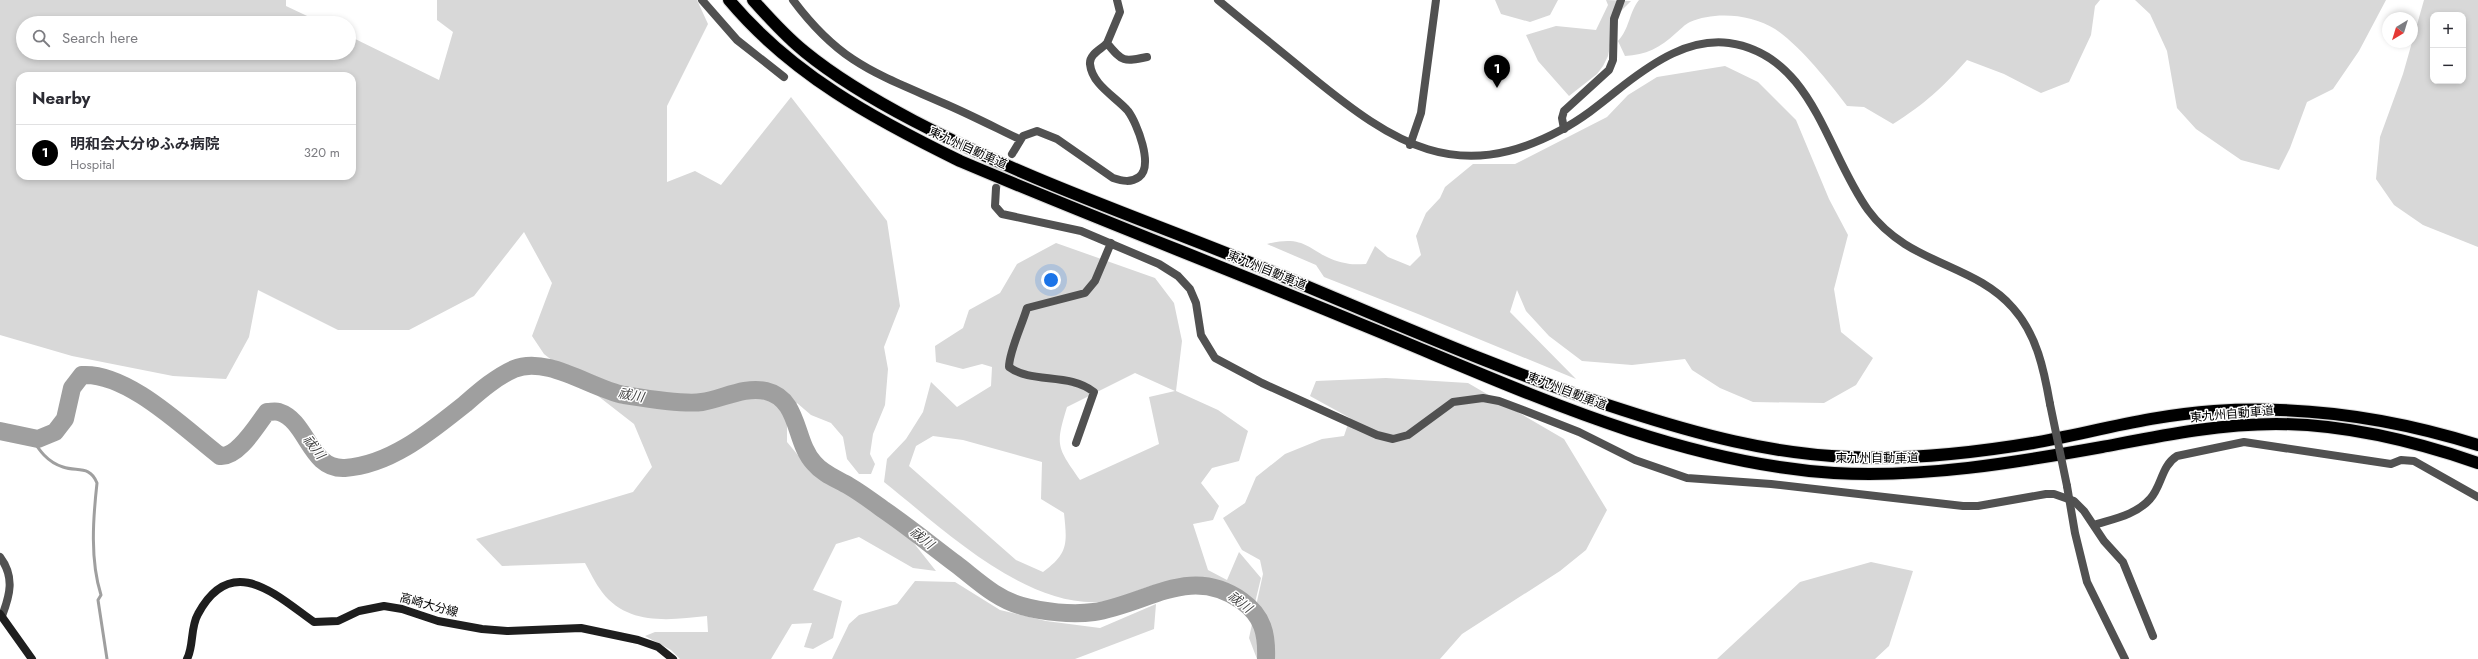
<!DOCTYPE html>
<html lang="en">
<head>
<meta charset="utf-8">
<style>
  body { margin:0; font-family:Jost,"Noto Sans JP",sans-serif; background:#f2f2f3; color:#2b2b33 }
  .controls { position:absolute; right:12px; top:12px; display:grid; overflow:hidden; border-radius:8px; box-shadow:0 2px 6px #0003 }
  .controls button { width:36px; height:36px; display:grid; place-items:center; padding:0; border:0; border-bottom:1px solid #e1e1e2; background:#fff; color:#2b2b33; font:20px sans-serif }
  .compass { position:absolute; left:2382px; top:12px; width:36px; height:36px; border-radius:50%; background:#fff; box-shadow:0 2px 6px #0003; rotate:218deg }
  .you { position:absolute; left:1051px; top:280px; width:14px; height:14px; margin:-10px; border:3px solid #fff; border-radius:50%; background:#1a73e8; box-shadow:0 0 0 6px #1a73e833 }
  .badge { display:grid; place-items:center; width:26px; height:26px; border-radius:50%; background:#000; color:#fff; font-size:13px; font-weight:700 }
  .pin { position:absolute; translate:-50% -33px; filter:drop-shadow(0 1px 2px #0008) }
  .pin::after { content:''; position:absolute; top:21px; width:14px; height:12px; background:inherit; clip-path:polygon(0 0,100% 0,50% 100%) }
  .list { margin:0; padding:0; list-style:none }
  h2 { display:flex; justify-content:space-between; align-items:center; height:52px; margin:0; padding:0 16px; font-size:17px }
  h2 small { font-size:13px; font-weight:400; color:#7c7c81 }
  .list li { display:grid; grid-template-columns:26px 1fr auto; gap:12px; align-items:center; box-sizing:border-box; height:56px; padding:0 16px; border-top:1px solid #e1e1e2 }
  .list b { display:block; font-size:15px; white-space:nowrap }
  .list p { margin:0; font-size:13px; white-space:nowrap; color:#7c7c81 }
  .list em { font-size:13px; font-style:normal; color:#7c7c81 }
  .icon { flex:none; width:22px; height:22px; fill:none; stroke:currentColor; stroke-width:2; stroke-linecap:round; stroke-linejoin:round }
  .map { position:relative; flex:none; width:2478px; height:659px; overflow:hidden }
  .search { position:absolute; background:#fff; box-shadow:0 2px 6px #0003; left:16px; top:16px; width:340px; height:44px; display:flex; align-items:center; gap:10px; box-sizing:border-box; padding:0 14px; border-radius:22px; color:#7c7c81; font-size:15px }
  .panel { position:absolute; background:#fff; box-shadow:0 2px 6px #0003; left:16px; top:72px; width:340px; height:108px; border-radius:12px }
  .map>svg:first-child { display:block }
  .green { fill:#d8d8d8; fill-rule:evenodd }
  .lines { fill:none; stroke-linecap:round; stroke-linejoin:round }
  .stream { stroke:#9f9f9f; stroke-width:3 }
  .river { stroke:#9f9f9f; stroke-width:18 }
  .minor-tunnel { stroke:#d9d9d9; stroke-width:8; stroke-dasharray:8 4; stroke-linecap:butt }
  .motorway-casing { stroke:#dbdbdb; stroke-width:14 }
  .minor { stroke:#515151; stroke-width:8 }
  .tertiary { stroke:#515151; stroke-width:8 }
  .secondary { stroke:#1e1e1e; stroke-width:8 }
  .motorway { stroke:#000; stroke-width:12 }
  .tertiary-bridge { stroke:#515151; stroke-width:8 }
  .labels { text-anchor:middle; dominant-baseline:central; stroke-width:3; stroke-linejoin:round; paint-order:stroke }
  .street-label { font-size:12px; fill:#000; stroke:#fff }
  .water-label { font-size:13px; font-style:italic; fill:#404040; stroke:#fff }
</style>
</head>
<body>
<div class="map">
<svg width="2478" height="659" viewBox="0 0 2478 659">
  <rect width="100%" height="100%" fill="#fff"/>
  <!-- green -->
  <path class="green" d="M0,0H286V6L322,23H23V53H349V36L439,80L453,32L437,20V0H697L708,24L667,106V182L695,171L721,185L791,97L887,221L900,306L884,347L888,369L885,405L873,434L870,454L875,464L871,474H859L847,459L843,437L831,423L811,415L797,403L787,423V442L802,460L909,537L936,571L913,568L859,537L836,544L813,590L842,601L833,638L813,649L804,647L812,623L792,624L771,659H680L671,650L645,636L655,632H708L707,616C670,620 628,626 602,592C595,583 590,572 585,563L502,566L476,539L633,492L652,467L634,424L544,354L532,336L552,283L524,232L474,296L409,330H338L258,290L249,337L226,379L173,376L72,356L0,335ZM20,76H352V176H20Z
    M1495,0H1558L1550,15L1530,22L1501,14Z
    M1606,0L1631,1L1616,16L1608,56L1603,66L1597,74L1569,96L1538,61L1526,35L1556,26L1596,30L1608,5Z
    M1639,0H2100L2095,6L2091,35L2069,82L2041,93L2004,74L1967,60C1941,89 1926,103 1893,124L1864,107L1847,106C1828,81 1800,46 1775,29C1752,14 1714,11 1690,22C1685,24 1680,30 1676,33C1660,48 1646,55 1625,56L1618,41C1630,28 1629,12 1639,0Z
    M2135,0H2386L2359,51L2333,89L2307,102L2290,148L2279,170L2241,160L2196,129L2177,108L2167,51L2150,14Z
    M2424,0H2478V247L2423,225L2394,205L2376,179L2380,137L2403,74ZM2433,15H2463V81H2433Z
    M1725,66L1758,82L1796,120L1829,199L1848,235L1834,289L1841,332L1873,358L1856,385L1824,403L1753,402L1720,388L1692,370L1685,359L1632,365L1582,361L1549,336L1526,311L1517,290L1510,312L1576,379L1418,314L1324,277L1316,265L1267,244C1311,233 1309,256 1345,263C1351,265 1359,264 1366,264L1375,246L1388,257L1410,266L1421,255L1416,236L1426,213L1440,198L1445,187L1473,164H1515L1607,117L1628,95L1657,77Z
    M1056,243L1155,278L1174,303L1182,341L1176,391L1218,410L1248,431L1239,461L1212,468L1201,483L1219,506L1213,520L1193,524L1208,570L1227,580L1239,552L1261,578L1251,619L1215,583C1196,583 1173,580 1154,585C1135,590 1122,600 1099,602C1022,606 941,527 884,482L887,459L906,439L923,412L931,382L957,407L991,386L992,367L982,364L963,369L936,362L935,346L963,328L969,310L1000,293L1017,264ZM1135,373L1175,391L1149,397L1159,444L1080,480C1057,447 1055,446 1067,407ZM933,436L963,440L1042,462L1041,499L1064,513C1067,543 1069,553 1043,572L1016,560L909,466L916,446Z
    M1386,378L1468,383L1564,439L1607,510L1586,550L1560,571L1462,634L1440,659H1257L1249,638L1263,574L1260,560L1242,550L1223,518L1245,503L1256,477L1285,454L1322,439L1344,436L1350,418L1310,396L1316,381Z
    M1871,562L1913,571L1889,646L1875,659H1717L1800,582Z
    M915,581L955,582L1000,610L1046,621L1100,628L1156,604L1154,629L1075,659H832L849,624L859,615L897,604Z"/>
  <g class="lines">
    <!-- stream -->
    <path class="stream" d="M31,437C39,450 47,462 63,467C77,472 90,465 97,483C93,519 90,560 101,595L98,600L107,659"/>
    <!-- river -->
    <path class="river" d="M0,431L38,439L55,432L65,419L72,388L82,375C128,372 185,429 220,456C238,458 257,425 267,412C271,412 275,411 279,412C308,421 309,470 345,468C391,465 431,431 465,404C480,391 496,377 514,369C547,355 592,389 624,395C643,398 683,405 702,402C722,399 745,386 766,391C800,399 794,442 814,463C823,474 837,479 849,486C861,493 873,502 884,510C909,527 932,546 956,564C977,580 996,599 1022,606C1043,612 1072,615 1094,612C1147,604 1190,564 1242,601C1263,616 1267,634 1266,659"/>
    <!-- minor-tunnel -->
    <path class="minor-tunnel" d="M996,188L1012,154"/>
    <defs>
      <path id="motorway" d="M729,0C791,74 874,119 960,161C1092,217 1226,268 1358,323C1511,385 1667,462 1834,473C1924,478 2013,463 2102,447C2160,436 2217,424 2276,424C2344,424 2414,441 2478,463
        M753,0C769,18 786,37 805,52C838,79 876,101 914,121C1026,180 1146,220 1263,268C1382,317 1500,371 1623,410C1697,434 1771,454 1849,457C1909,460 1973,453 2033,443C2093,432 2153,415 2214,411C2305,405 2392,418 2478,445"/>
    </defs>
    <!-- motorway casing -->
    <use href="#motorway" class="motorway-casing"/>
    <!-- minor -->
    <path class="minor" d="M702,0L737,40L784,77
      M793,0C840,63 875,73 943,103C969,114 994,127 1019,139
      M1117,0L1120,12L1107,43C1122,62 1124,62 1147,57
      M1564,129L1562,118L1564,111L1609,70L1613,60L1614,19L1621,0
      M1410,145L1421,113L1436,0
      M1012,154L1023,136L1037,131L1057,139L1113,178C1122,181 1131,183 1139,177C1154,166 1137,123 1128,111C1116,97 1092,85 1090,64C1089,54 1102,49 1107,43
      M996,188L995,206L1002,214L1081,231L1159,264L1178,276L1190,289L1196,303L1201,335L1215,358L1262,383L1377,435L1393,439L1408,435L1453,402L1483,398L1499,401L1523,410L1579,432L1635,460L1687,478L1771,484L1963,506H1978L2046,494H2054L2074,501L2084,511L2104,541L2123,562L2153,636
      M1076,443L1094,392C1069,372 1032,384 1009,367C1009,352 1022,325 1027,308L1085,293L1095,281L1111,243
      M2094,525C2113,519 2136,515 2150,499C2162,486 2161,466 2177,456L2244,442L2391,464L2401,460L2414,461L2478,497
      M0,557C15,577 10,595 2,616"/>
    <!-- tertiary -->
    <path class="tertiary" d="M1218,0C1249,26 1281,51 1312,77C1393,143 1457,186 1561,130C1584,118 1604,101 1624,85C1654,62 1689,38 1729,43C1813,55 1826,152 1868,210C1908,265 1974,263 2013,308C2037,335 2044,370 2050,404
      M2067,486L2075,533L2087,582L2125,659"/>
    <!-- secondary -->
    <path class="secondary" d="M0,614L32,659
      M187,659C194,646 190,628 198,614C232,551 277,596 314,622L338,621L359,611L384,606L402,609L438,621L482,629L507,631L581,628L638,640L658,647L673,659"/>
    <!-- motorway -->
    <use href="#motorway" class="motorway"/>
    <!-- tertiary-bridge -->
    <path class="tertiary-bridge" d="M2050,404L2067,486"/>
  </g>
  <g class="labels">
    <!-- street labels -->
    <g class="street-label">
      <text transform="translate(968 148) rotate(24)">東九州自動車道</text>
      <text transform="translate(1267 270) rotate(22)">東九州自動車道</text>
      <text transform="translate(1567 391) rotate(21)">東九州自動車道</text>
      <text transform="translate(2232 414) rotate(-5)">東九州自動車道</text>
      <text x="1877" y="458">東九州自動車道</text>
      <text transform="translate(429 605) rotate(15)">高崎大分線</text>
    </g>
    <!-- water labels -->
    <g class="water-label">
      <text transform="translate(631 395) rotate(10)">祓川</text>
      <text transform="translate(314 447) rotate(52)">祓川</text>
      <text transform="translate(922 538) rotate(38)">祓川</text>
      <text transform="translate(1240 602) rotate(37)">祓川</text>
    </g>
  </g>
</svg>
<div class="controls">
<button>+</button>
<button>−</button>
</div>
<svg class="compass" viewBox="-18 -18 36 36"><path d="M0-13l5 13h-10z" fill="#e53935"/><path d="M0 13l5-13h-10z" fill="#7c7c81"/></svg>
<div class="you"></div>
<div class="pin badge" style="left:1497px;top:88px">1</div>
<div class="search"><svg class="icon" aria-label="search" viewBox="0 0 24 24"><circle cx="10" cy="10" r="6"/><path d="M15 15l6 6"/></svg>Search here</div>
<section class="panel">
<h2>Nearby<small></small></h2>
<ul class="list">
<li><span class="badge">1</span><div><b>明和会大分ゆふみ病院</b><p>Hospital</p></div><em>320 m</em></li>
</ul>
</section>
</div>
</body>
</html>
